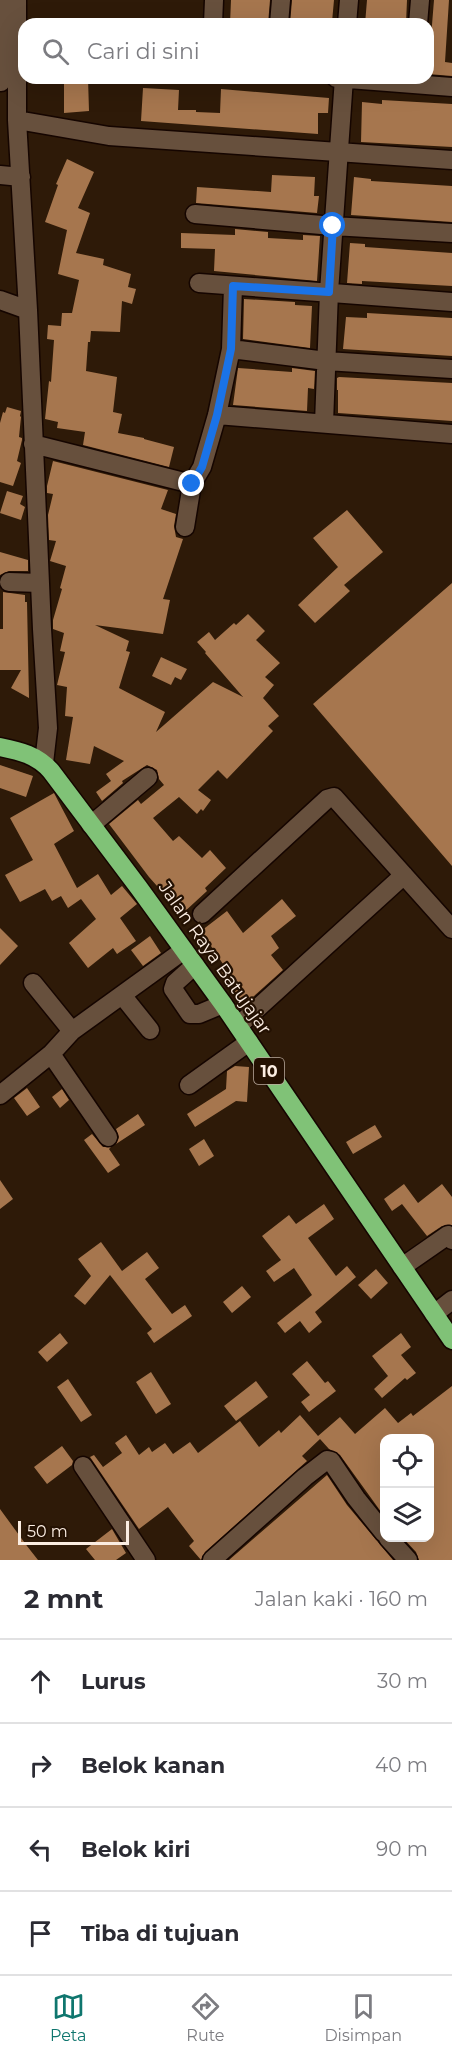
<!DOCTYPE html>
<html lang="id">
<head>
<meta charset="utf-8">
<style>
  body { margin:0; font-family:Montserrat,sans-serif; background:#f7f7f7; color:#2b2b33 }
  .controls { position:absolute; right:18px; bottom:18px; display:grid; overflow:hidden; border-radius:12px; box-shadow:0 6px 24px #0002 }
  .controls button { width:54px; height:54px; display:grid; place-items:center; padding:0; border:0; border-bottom:2px solid #e1e1e2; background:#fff; color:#2b2b33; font:30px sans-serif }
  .scale { position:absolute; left:18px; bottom:15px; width:111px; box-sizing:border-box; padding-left:6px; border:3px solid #fbede2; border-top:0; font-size:16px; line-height:21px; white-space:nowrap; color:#fbede2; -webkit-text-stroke:4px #241102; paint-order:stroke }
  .stop { position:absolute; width:18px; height:18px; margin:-14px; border:4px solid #1a73e8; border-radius:50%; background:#fff }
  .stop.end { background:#1a73e8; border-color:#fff; box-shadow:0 2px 6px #0008 }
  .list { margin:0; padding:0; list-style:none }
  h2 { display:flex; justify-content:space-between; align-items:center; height:78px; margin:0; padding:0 24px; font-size:26px }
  h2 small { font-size:20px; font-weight:400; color:#7c7c81 }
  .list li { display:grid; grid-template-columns:39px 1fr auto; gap:18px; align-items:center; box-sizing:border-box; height:84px; padding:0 24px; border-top:2px solid #e1e1e2 }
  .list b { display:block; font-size:22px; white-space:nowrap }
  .list em { font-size:20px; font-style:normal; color:#7c7c81 }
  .icon { flex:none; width:33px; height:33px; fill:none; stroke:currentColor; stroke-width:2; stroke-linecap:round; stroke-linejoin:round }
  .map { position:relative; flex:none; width:452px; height:1560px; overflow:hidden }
  .search { position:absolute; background:#fff; box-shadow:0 6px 24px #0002; left:18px; right:18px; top:18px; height:66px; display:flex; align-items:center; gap:15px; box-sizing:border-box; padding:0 21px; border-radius:18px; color:#7c7c81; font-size:22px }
  .sheet { height:414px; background:#fff }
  nav { display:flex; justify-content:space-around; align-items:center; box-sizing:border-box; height:84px; border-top:2px solid #e1e1e2; background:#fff; font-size:16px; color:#7c7c81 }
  nav a { display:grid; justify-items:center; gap:3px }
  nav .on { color:#0f766e }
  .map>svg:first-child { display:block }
  .building { fill:#a6764e }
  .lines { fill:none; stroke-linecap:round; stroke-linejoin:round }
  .minor-casing { stroke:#150500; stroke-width:21 }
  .highway-casing { stroke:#150500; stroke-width:21 }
  .minor { stroke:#67503d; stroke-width:18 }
  .highway { stroke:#80c277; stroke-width:18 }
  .route { stroke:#1a73e8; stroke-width:8 }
  .labels { text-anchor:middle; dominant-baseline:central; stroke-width:4.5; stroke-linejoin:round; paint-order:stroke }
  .shield { fill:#241102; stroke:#baab9f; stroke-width:1.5 }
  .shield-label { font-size:16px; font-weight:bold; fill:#fbede2 }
  .street-label { font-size:18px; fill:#fbede2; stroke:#241102 }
</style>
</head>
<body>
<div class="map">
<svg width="452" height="1560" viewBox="0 0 452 1560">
  <rect width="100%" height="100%" fill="#2e1a08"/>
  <!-- building -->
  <path class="building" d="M231,0H270L268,24H230Z
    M292,0H334L332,22L312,20V24H290Z
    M367,0H407L406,24H365Z
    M434,0H449L445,62L452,63V76L428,74Z
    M64,78H88L89,111L64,113Z
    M143,88L179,90L178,110H196V112L220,113L221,89L329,98L328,113H318V134L141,121Z
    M382,100L452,104V147L361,142L362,102L382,104Z
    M67,159L94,172L78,208L90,213L76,253L104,259L103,265L131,274L128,287L136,289L132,304L122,301L120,332L91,331L90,342H88L86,371L117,377L113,412L122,414L118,433L144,438V439L174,447L169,467L83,445L85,432L57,428L58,422L45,419L49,381L51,382L54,340L47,339L48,325L61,326L62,313H72L79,280L58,274L67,230L45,222L58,185L56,184Z
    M272,175L315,177L314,196H319L317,213L196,203L197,187L271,192Z
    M354,177L371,179V181L452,186V222L351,215Z
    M235,229L268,232V238L303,240V235L320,236L317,281L214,271L215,249L181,248V233L235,235Z
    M350,243L365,244V247L452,253V286L362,281V284L347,283Z
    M244,299L295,302V305L312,306L310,348L243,339Z
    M367,313L452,318V356L343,349L346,317L367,318Z
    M238,368L292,372V368L315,371L314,389L308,388L307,411L233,405Z
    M339,377L452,383V421L338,413V390H337V378Z
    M7,407L21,411L20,416L21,417L19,437L22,438V440L17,461L21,463L13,486L0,482V423L3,412L5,413Z
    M53,461L168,490L161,509L176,514L174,526L176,537L183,539L163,599L170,600L163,634L95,625L129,641L126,651L130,652L119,688L165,712L156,732L213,682L243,697L205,653L206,652L197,642L209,632L215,640L234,623L236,625L248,614L265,631L256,640L280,663L265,677L274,685L263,698L279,716L268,726L273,731L227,779L218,770L198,790L211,800L203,811L201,809L197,814L179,797L153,818L173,841L179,836L202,858L210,850L226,868L205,888L207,891L182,914L149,877L109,824L138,800L141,804L164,785L159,779L157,770L147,765L122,781L123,783L102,801L96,792L111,781L106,774L124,761L94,746L90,764L66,760L73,717L65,716L67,687L57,685L65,652L60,651L64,633L53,629V620L62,589L60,588L66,566L50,561L56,541L49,540L48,515L53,494L47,493V486Z
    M7,491L23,496L20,504L25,507L21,520L0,513Z
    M347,510L383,552L344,585L350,591L315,623L298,605L338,567L313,538Z
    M0,552L28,560V571H9L0,575Z
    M452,583V866L313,704Z
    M3,592L25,595V602H27L29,698L11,688L21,670H0V629H3Z
    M161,657L187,669L181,680L175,677L171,685L152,676Z
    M0,765L33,776L26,797L0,788Z
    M54,793L74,831L54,844L77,888L98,874L111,895L122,886L137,904L120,918L136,941L117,954L113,948L88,968L69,943L96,919L81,899L68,908L61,896L52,901L45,889L20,902L5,875L33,860L10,818Z
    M282,899L296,916L271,936L279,948L271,955L283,970L244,1005L219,972L225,967L201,931L227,911L243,933Z
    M0,928L18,946L0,965Z
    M150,936L161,953L143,966L131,950Z
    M235,1066L249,1067L247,1102L236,1101L195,1127L187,1114L226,1089L227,1071Z
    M27,1088L40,1107L27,1116L14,1098Z
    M62,1089L69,1100L60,1108L52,1097Z
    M138,1114L145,1125L116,1144L119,1137L116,1129Z
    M375,1125L382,1137L353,1154L346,1142Z
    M92,1134L103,1147H111L109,1149L120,1165L108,1173L84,1140Z
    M204,1139L214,1156L199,1166L189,1149Z
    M0,1180L13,1199L0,1209Z
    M404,1184L418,1203L442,1184L452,1197V1225L442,1226L427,1236L402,1204L392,1211L384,1199Z
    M324,1204L334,1219L308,1238L336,1276L347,1266L356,1277L315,1312L322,1322L309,1333L300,1321L285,1333L277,1323L312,1295L294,1268L274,1282L266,1271L281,1260L262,1236L289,1215L296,1224Z
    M101,1242L122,1271L147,1252L159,1268L145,1279L172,1314L185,1305L192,1316L154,1343L147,1333L152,1329L110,1275L85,1305L74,1296L91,1276L78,1259Z
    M376,1269L388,1283L371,1299L358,1285Z
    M242,1286L251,1297L232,1313L223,1302Z
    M60,1333L68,1343L47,1362L38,1352Z
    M401,1333L411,1347L401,1355L416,1373L407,1380L405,1378L382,1398L374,1389L388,1376L372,1356Z
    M307,1361L325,1383L328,1381L336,1391L309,1412L301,1402L310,1395L292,1374Z
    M151,1372L171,1404L156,1414L136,1382Z
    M68,1379L92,1415L81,1422L57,1387Z
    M256,1381L268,1397L236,1421L224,1406Z
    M452,1386V1560H419L416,1552L403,1538H429V1438H384V1516L340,1455L329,1449L320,1439L302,1456L307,1461L205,1552L201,1560L189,1546L194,1541L168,1507L139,1529L90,1457L94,1455L103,1467L122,1453L115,1443L126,1435L139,1455L149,1447L152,1452L165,1443L173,1454L190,1442L198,1453L240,1421L259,1447L279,1430L281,1433L300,1415L318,1436L340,1417L355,1434L385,1408L398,1423L411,1413L413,1416Z
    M62,1446L73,1461L72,1465L47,1484L34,1467Z
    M327,1475L347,1505L393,1560H229Z
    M0,1509L27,1546L38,1560H0Z
    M112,1529L126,1553L116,1560H95L86,1549Z"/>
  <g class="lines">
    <defs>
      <path id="minor" d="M17,0V120L28,310L42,629L48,728L44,763
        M213,24L214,0
        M279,24L281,0
        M347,24L349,0
        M418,24L420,0
        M336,78L452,87
        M1,82L4,39L1,0
        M17,120L109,136L452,160
        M0,175L21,177
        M195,214L333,226L452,233
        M199,283L452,302
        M0,300L28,310
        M231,349L326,361L452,369
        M217,415L452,434
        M324,423L329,292L344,78
        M33,444L192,484
        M185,527L192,484L202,467L217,415L231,349L233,286
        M9,582L40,583
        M91,825L148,777
        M202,914L327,799L334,797L452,929
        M195,965L175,983L173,989L190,1014H199L223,1004
        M33,983L72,1031
        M122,995L150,1030
        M238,1026L404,875
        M51,1054L108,1137
        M189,1085L249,1042
        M0,1095L51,1054L72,1031L184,950
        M402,1267L448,1235L452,1240
        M434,1314L452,1300
        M83,1466L146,1560
        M388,1538L408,1560
        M212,1560L305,1477L327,1460L331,1461L356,1498L384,1533"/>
      <path id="highway" d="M0,747C20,751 37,755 51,771L139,888L223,1004L452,1340"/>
    </defs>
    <!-- minor casing -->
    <use href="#minor" class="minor-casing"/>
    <!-- highway casing -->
    <use href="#highway" class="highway-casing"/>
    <!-- minor -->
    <use href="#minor" class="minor"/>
    <!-- highway -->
    <use href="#highway" class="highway"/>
  </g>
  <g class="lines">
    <!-- route -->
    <path class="route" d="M192,484L202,467L217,415L231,349L233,286L329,292L333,226"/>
  </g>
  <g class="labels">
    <!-- shield labels -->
    <rect class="shield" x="254" y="1058" width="30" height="26" rx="4.5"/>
    <g class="shield-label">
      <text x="269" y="1071">10</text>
    </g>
    <!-- street labels -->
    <g class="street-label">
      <text transform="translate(215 958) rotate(55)">Jalan Raya Batujajar</text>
    </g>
  </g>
</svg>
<div class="controls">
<button><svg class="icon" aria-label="locate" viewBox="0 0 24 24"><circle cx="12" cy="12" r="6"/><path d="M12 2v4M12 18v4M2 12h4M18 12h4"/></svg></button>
<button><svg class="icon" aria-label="layers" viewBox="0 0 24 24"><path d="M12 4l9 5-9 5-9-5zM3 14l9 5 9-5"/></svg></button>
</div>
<div class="scale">50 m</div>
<div class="stop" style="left:333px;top:226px"></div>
<div class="stop end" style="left:192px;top:484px"></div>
<div class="search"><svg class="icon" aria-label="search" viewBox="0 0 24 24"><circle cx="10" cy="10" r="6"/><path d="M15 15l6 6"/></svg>Cari di sini</div>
</div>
<section class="sheet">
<h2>2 mnt<small>Jalan kaki · 160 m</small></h2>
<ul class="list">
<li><svg class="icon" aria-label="ahead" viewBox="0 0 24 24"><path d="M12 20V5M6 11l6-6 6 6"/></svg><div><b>Lurus</b></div><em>30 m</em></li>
<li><svg class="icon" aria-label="right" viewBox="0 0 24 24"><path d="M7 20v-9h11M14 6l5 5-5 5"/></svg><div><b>Belok kanan</b></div><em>40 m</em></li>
<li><svg class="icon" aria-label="left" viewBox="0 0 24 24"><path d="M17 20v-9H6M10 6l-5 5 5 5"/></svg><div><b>Belok kiri</b></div><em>90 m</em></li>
<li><svg class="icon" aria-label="arrive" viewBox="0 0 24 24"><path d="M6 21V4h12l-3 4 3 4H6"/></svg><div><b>Tiba di tujuan</b></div></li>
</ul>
</section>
<nav>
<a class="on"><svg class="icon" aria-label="map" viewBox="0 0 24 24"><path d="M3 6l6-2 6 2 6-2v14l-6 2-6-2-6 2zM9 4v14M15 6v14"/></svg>Peta</a>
<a><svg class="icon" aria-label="directions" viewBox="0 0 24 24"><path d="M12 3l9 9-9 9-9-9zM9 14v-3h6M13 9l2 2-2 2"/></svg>Rute</a>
<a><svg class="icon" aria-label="saved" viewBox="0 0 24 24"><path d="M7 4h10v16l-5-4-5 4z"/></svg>Disimpan</a>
</nav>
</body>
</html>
